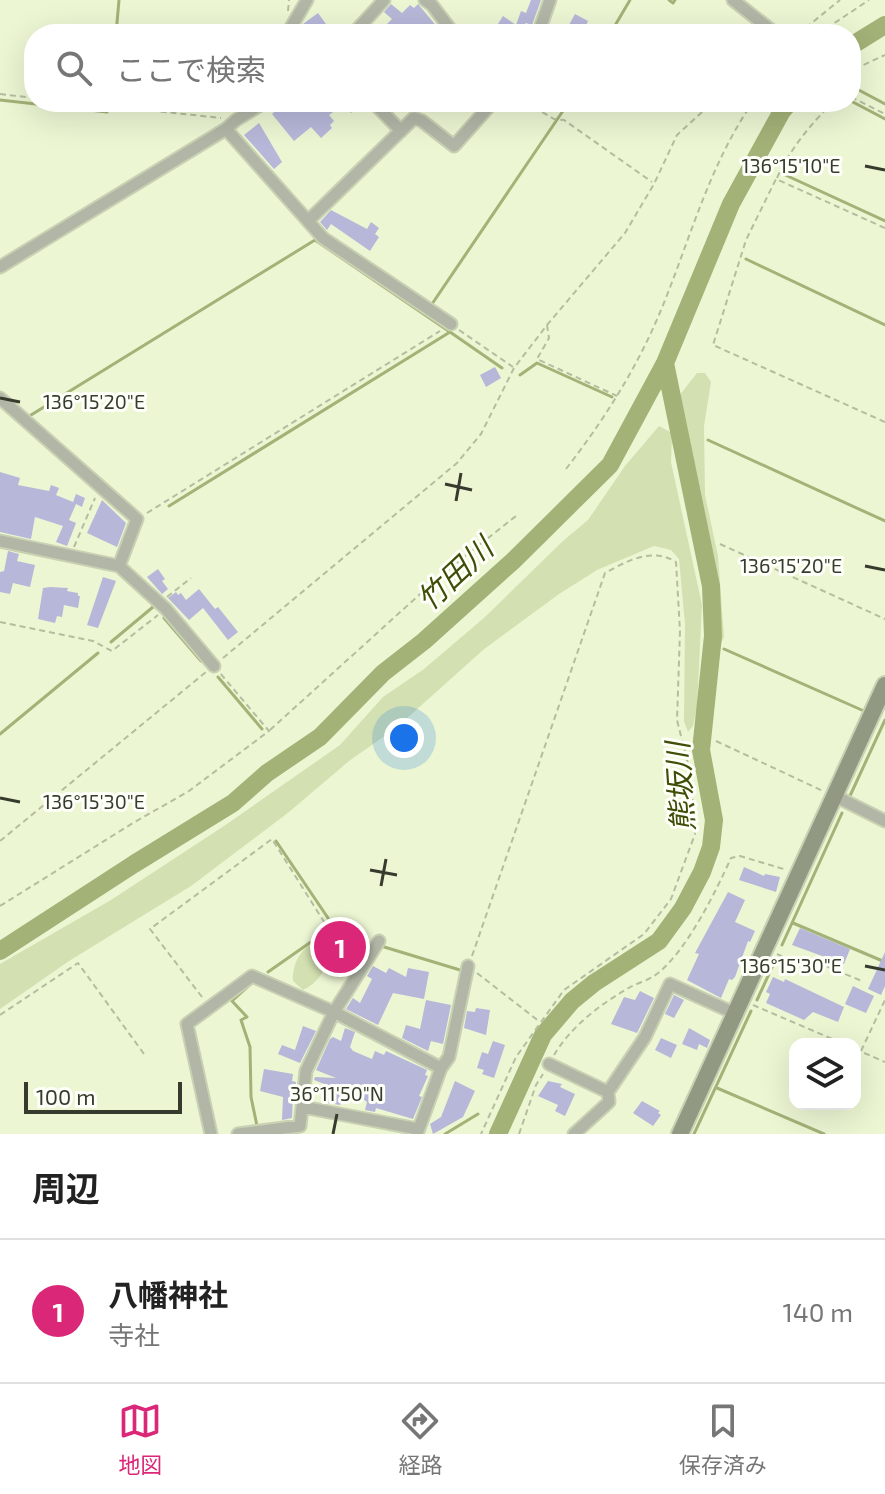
<!DOCTYPE html>
<html lang="ja">
<head>
<meta charset="utf-8">
<style>
  body { margin:0; font-family:"Exo 2","Noto Sans JP",sans-serif; background:#f2f2f2; color:#222 }
  .controls { position:absolute; right:24px; bottom:24px; display:grid; overflow:hidden; border-radius:16px; box-shadow:0 8px 32px #0002 }
  .controls button { width:72px; height:72px; display:grid; place-items:center; padding:0; border:0; border-bottom:2px solid #e0e0e0; background:#fff; color:#222; font:40px sans-serif }
  .scale { position:absolute; left:24px; bottom:20px; width:158px; box-sizing:border-box; padding-left:8px; border:4px solid #373b2d; border-top:0; font-size:22px; line-height:28px; white-space:nowrap; color:#373b2d; -webkit-text-stroke:6px #fdfff8; paint-order:stroke }
  .you { position:absolute; left:404px; top:738px; width:28px; height:28px; margin:-20px; border:6px solid #fff; border-radius:50%; background:#1a73e8; box-shadow:0 0 0 12px #1a73e833 }
  .badge { display:grid; place-items:center; width:52px; height:52px; border-radius:50%; background:#db2777; color:#fff; font-size:26px; font-weight:700 }
  .pin { position:absolute; translate:-50% -50%; border:4px solid #fff; box-shadow:0 2px 8px #0006 }
  .list { margin:0; padding:0; list-style:none }
  h2 { display:flex; justify-content:space-between; align-items:center; height:104px; margin:0; padding:0 32px; font-size:34px }
  h2 small { font-size:26px; font-weight:400; color:#767676 }
  .list li { display:grid; grid-template-columns:52px 1fr auto; gap:24px; align-items:center; box-sizing:border-box; height:144px; padding:0 32px; border-top:2px solid #e0e0e0 }
  .list b { display:block; font-size:30px; white-space:nowrap }
  .list p { margin:0; font-size:26px; white-space:nowrap; color:#767676 }
  .list em { font-size:26px; font-style:normal; color:#767676 }
  .icon { flex:none; width:44px; height:44px; fill:none; stroke:currentColor; stroke-width:2; stroke-linecap:round; stroke-linejoin:round }
  .map { position:relative; flex:none; width:885px; height:1134px; overflow:hidden }
  .search { position:absolute; background:#fff; box-shadow:0 8px 32px #0002; left:24px; right:24px; top:24px; height:88px; display:flex; align-items:center; gap:20px; box-sizing:border-box; padding:0 28px; border-radius:32px; color:#767676; font-size:30px }
  .sheet { height:248px; background:#fff }
  nav { display:flex; justify-content:space-around; align-items:center; box-sizing:border-box; height:112px; border-top:2px solid #e0e0e0; background:#fff; font-size:22px; color:#767676 }
  nav a { display:grid; justify-items:center; gap:4px }
  nav .on { color:#db2777 }
  .map>svg:first-child { display:block }
  .green { fill:#d3e0b1 }
  .lines { fill:none; stroke-linecap:round; stroke-linejoin:round }
  .stream { stroke:#a3b277; stroke-width:3 }
  .river { stroke:#a3b277; stroke-width:18 }
  .building { fill:#b7b7d9 }
  .minor-casing { stroke:#c8d1b2; stroke-width:15 }
  .secondary-casing { stroke:#c8d1b2; stroke-width:20 }
  .path { stroke:#b5bda0; stroke-width:2; stroke-dasharray:6 4; stroke-linecap:butt }
  .minor { stroke:#b1b6a7; stroke-width:11 }
  .secondary { stroke:#929983; stroke-width:16 }
  .ticks { fill:none; stroke:#373b2d; stroke-width:3 }
  .labels { text-anchor:middle; dominant-baseline:central; stroke-width:6; stroke-linejoin:round; paint-order:stroke }
  .water-label { font-size:30px; font-style:italic; fill:#404d07; stroke:#fdfff8 }
  .ticks-label { font-size:20px; text-anchor:middle; fill:#373b2d; stroke:#fdfff8; stroke-width:6; stroke-linejoin:round; paint-order:stroke }
</style>
</head>
<body>
<div class="map">
<svg width="885" height="1134" viewBox="0 0 885 1134">
  <rect width="100%" height="100%" fill="#ecf6d3"/>
  <!-- green -->
  <path class="green" d="M697,373H705L711,382L704,426L705,495L718,556L724,637L720,645C711,631 717,613 715,597C707,533 692,470 680,407L679,396Z
    M659,426L672,433L671,462L702,605L697,707L693,726L688,732L684,721L685,624L679,559L671,550L654,546L597,570L559,594L483,650L396,728L349,761L289,812L191,886L69,961L0,1009V964L111,900L227,824L340,745L383,697L424,669L485,617L564,540L588,520L625,466Z
    M321,942L327,947C329,966 320,982 303,990L293,981C292,963 302,944 321,942Z"/>
  <g class="lines">
    <!-- stream -->
    <path class="stream" d="M669,0L673,3L675,0
      M116,34L119,0
      M610,34L630,0
      M855,88L885,104
      M0,100L107,112
      M851,101L885,119
      M781,173L885,221
      M746,259L885,325
      M432,304L569,102
      M520,375L537,363L612,397
      M31,415L315,240L450,332
      M708,440L885,521
      M169,506L450,332L502,368
      M164,618L201,661
      M111,642L153,607
      M724,649L864,711
      M218,677L262,729
      M0,734L98,653
      M849,798L885,720
      M276,841L328,918
      M793,923L885,962
      M782,945L842,813
      M381,946L460,970
      M268,972L328,930L373,945
      M253,982L232,1001L247,1017L241,1020L250,1047L251,1097L257,1126
      M757,1000L774,963
      M717,1088L824,1134
      M445,1134L478,1114
      M694,1134L751,1011"/>
    <!-- river -->
    <path class="river" d="M851,46L885,25
      M0,951L134,864L233,803L267,773L320,737L383,673L424,641L513,561L610,465L665,363L731,204L782,111L790,102
      M498,1134L543,1035L572,1001L594,983L659,941L683,908L702,872L711,847L714,820L701,750L713,636L711,586L665,363"/>
  </g>
  <!-- building -->
  <path class="building" d="M531,0H541L532,25L526,23L513,34L498,24L503,16L516,25L521,11L526,13Z
    M391,4L402,13L410,5L414,8L418,4L443,34H414L403,24L393,34H389L383,28L392,19L384,12Z
    M318,13L326,24L314,34H297L305,27L303,24Z
    M575,14L588,21L585,28L595,34H564Z
    M284,102H363L351,113L343,105L329,115L334,121L330,125L332,128L321,138L311,127L294,141L272,114Z
    M259,123L282,162L274,169L244,135Z
    M331,210L367,229L371,222L379,228L375,234L379,237L370,251L331,224L327,230L320,222Z
    M495,367L501,378L486,387L480,375Z
    M0,472L20,478L18,485L49,491L51,485L59,488L56,495L73,502L76,494L85,498L82,507L76,504L69,520L76,523L67,546L56,542L63,526L35,517L31,539L0,532Z
    M102,500L126,523L117,547L87,533Z
    M8,551L19,554L17,561L35,565L30,587L13,583L10,594L0,592V572L4,571Z
    M158,569L165,579L162,581L168,589L162,594L147,577Z
    M103,577L116,581L98,628L87,625Z
    M50,587L68,588L67,591L78,593V596H80L78,608L64,605L62,617L57,616L55,623L38,619L43,588Z
    M199,589L215,609L218,607L238,632L228,640L203,608L189,620L168,598L176,592L178,595L181,593L186,600Z
    M744,867L764,876L765,874L780,877L776,892L739,880Z
    M728,892L745,900L735,922L755,931L750,942L748,941L735,977L732,980L729,979L721,998L687,980L699,954L695,953Z
    M800,928L850,949L844,964L792,945Z
    M885,952V986L881,995L868,989Z
    M373,966L386,973L389,968L406,977L408,968L429,972L424,999L393,993L378,1025L346,1009L353,998L360,1003L372,979L367,976Z
    M773,977L784,982L785,979L844,1007L838,1022L813,1012L804,1020L766,1003L770,994L766,992Z
    M853,986L874,996L866,1013L845,1004Z
    M640,991L654,998L637,1033L611,1024L624,997L635,1000Z
    M674,995L684,1000L674,1018L665,1014Z
    M426,1000L451,1005L443,1044L431,1041L428,1051L402,1038L406,1025L420,1029Z
    M476,1008L490,1010L486,1035L464,1028L467,1011L475,1012Z
    M303,1026L316,1031L300,1063L278,1054L282,1045L295,1050Z
    M345,1028L355,1032L350,1047L353,1051L372,1059L375,1051L384,1055L386,1051L427,1070L425,1075L428,1076L419,1096L422,1097L413,1119L376,1108L375,1112L365,1110L367,1102L363,1099L346,1093L340,1105L327,1103L332,1087L314,1080L315,1077L336,1078L316,1070L330,1039L333,1037L341,1041Z
    M689,1028L710,1040L707,1048L699,1044L697,1050L682,1044Z
    M661,1038L677,1045L671,1058L655,1050Z
    M493,1041L505,1045L494,1078L482,1074L484,1070L477,1068L482,1052L488,1054Z
    M264,1069L293,1074L292,1081L296,1082L295,1095H293L292,1118L282,1120L283,1097L260,1091Z
    M455,1081L475,1091L463,1117L433,1134L430,1124L441,1117Z
    M548,1081L562,1084L560,1087L575,1094L565,1116L555,1111L558,1105L538,1096Z
    M642,1101L660,1111L658,1113L661,1115L653,1126L633,1113Z"/>
  <g class="lines">
    <defs>
      <path id="minor" d="M425,0L432,5L454,34
        M733,0L776,34
        M287,34L307,0
        M353,34L384,0
        M538,34L550,0
        M373,102L401,131
        M226,129L323,238L451,324
        M308,221L414,118L422,121L454,146L493,102
        M0,267L226,129L236,120L265,102
        M0,398L137,519L119,566
        M0,541L119,566L166,609L214,666
        M835,796L885,821
        M549,1064L608,1092L645,1037L670,984L734,1013
        M303,1107L418,1129
        M211,1134L187,1024L252,976L334,1012L441,1068
        M238,1134L300,1126L306,1071L334,1012L379,941
        M417,1134L441,1068L449,1057L468,966
        M574,1134L609,1102L608,1092"/>
      <path id="secondary" d="M680,1134L885,685"/>
    </defs>
    <!-- minor casing -->
    <use href="#minor" class="minor-casing"/>
    <!-- secondary casing -->
    <use href="#secondary" class="secondary-casing"/>
    <!-- path -->
    <path class="path" d="M288,11L289,0
      M798,34L840,0
      M818,34L869,0
      M851,80L861,66L885,55
      M0,94L34,98
      M851,97L885,114
      M71,102L221,118
      M525,102L554,119L564,120L652,182
      M777,178C790,149 811,124 833,102
      M885,228L776,179L746,240L713,345L885,422
      M547,325L549,338L537,359L617,396
      M459,330L513,367
      M566,469C604,420 637,368 661,310C690,240 709,165 753,102
      M147,513L440,331
      M720,544L885,619
      M74,547L95,498
      M167,597L191,578
      M0,622L93,641L112,651L158,615
      M223,658L457,463L481,434L514,368L547,325L625,233L654,184L677,135L713,102
      M270,730L440,576L516,516
      M716,741L823,791
      M0,841L206,672
      M0,906L133,823L189,791L269,731L220,673
      M777,954L816,973L821,964L862,981
      M472,956L605,573C627,561 652,547 676,562L680,631L677,720L691,776L695,834L671,899L644,934L564,990L516,1057L481,1134
      M477,973L540,1022
      M202,997L150,929L272,839L326,925
      M753,1005L844,1044
      M0,1015L78,963L144,1054
      M855,1049L885,1062
      M861,1051L885,1000
      M554,1055C570,1028 599,1005 627,989C635,984 646,981 654,976C685,955 716,891 731,858L740,856L787,870
      M519,1134L536,1085L543,1074"/>
    <!-- minor -->
    <use href="#minor" class="minor"/>
    <!-- secondary -->
    <use href="#secondary" class="secondary"/>
  </g>
  <!-- ticks -->
  <path class="ticks" d="M865,166L885,170M0,398L20,402M445,484L472,490M456,501L461,473M865,566L885,570M0,798L20,802M370,870L397,875M381,886L386,859M865,966L885,970M333,1134L337,1114"/>
  <g class="labels">
    <!-- water labels -->
    <g class="water-label">
      <text transform="translate(454 573) rotate(-43)">竹田川</text>
      <text transform="translate(679 787) rotate(-94)">熊坂川</text>
    </g>
  </g>
  <g class="ticks-label">
    <text x="791" y="173">136°15'10"E</text>
    <text x="94" y="409">136°15'20"E</text>
    <text x="791" y="573">136°15'20"E</text>
    <text x="94" y="809">136°15'30"E</text>
    <text x="791" y="973">136°15'30"E</text>
    <text x="337" y="1101">36°11'50"N</text>
  </g>
</svg>
<div class="controls">
<button><svg class="icon" aria-label="layers" viewBox="0 0 24 24"><path d="M12 4l9 5-9 5-9-5zM3 14l9 5 9-5"/></svg></button>
</div>
<div class="scale">100 m</div>
<div class="you"></div>
<div class="pin badge" style="left:340px;top:947px">1</div>
<div class="search"><svg class="icon" aria-label="search" viewBox="0 0 24 24"><circle cx="10" cy="10" r="6"/><path d="M15 15l6 6"/></svg>ここで検索</div>
</div>
<section class="sheet">
<h2>周辺<small></small></h2>
<ul class="list">
<li><span class="badge">1</span><div><b>八幡神社</b><p>寺社</p></div><em>140 m</em></li>
</ul>
</section>
<nav>
<a class="on"><svg class="icon" aria-label="map" viewBox="0 0 24 24"><path d="M3 6l6-2 6 2 6-2v14l-6 2-6-2-6 2zM9 4v14M15 6v14"/></svg>地図</a>
<a><svg class="icon" aria-label="directions" viewBox="0 0 24 24"><path d="M12 3l9 9-9 9-9-9zM9 14v-3h6M13 9l2 2-2 2"/></svg>経路</a>
<a><svg class="icon" aria-label="saved" viewBox="0 0 24 24"><path d="M7 4h10v16l-5-4-5 4z"/></svg>保存済み</a>
</nav>
</body>
</html>
